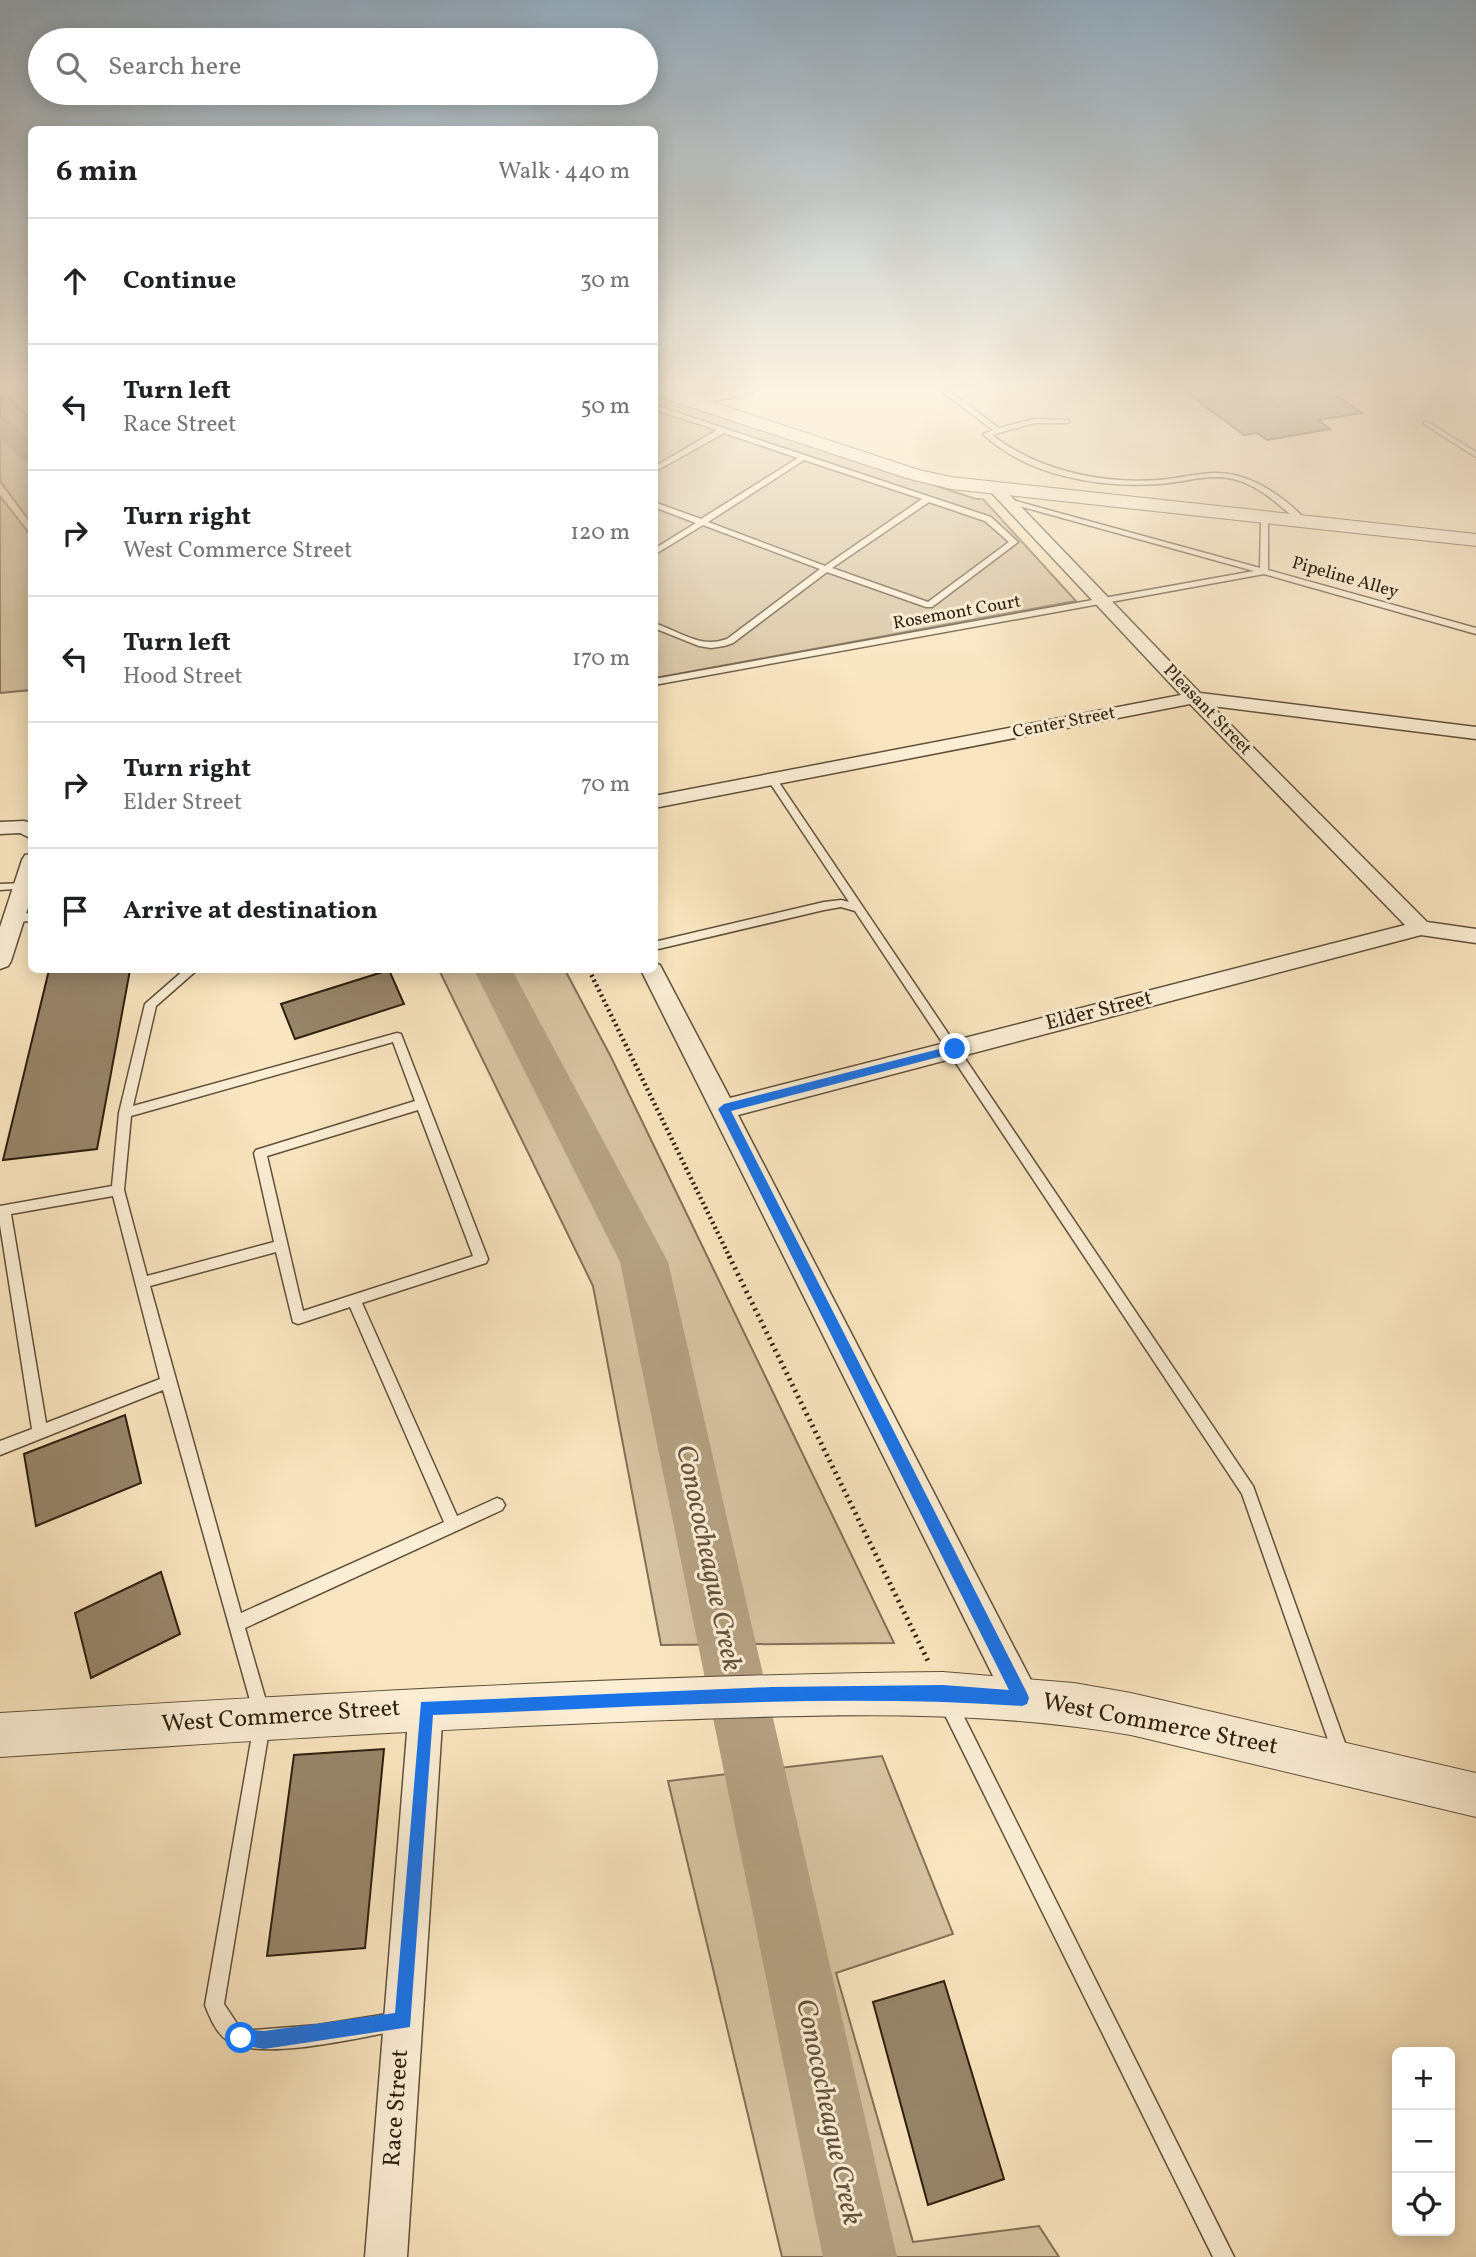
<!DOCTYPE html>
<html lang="en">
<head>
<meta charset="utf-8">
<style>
  body { margin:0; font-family:Vollkorn,serif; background:#f2f2f2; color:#202124 }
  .controls { position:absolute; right:21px; bottom:21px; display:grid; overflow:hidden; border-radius:10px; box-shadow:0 4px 18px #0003 }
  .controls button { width:63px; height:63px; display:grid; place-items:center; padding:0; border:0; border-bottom:2px solid #e0e0e0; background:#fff; color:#202124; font:35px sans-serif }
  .stop { position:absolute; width:21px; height:21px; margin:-16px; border:5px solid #1a73e8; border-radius:50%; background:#fff }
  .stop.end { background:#1a73e8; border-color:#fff; box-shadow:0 2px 7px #0008 }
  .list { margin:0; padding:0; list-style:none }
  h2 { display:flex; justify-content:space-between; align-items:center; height:91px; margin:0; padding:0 28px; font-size:30px }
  h2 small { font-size:23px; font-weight:400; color:#757577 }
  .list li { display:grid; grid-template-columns:46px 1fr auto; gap:21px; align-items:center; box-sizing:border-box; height:126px; padding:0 28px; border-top:2px solid #e0e0e0 }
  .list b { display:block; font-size:26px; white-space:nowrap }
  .list p { margin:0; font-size:23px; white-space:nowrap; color:#757577 }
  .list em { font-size:23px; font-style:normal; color:#757577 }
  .icon { flex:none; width:38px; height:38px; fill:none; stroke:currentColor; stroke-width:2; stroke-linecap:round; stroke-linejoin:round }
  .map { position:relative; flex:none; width:1476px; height:2257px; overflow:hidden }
  .search { position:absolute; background:#fff; box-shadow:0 4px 18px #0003; left:28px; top:28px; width:630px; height:77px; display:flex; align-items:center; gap:18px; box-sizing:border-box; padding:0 24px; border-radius:38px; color:#757577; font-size:26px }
  .panel { position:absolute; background:#fff; box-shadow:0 4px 18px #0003; left:28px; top:126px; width:630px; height:847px; border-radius:10px }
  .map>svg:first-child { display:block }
  .green { fill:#d6c3a1; stroke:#827057; stroke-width:2 }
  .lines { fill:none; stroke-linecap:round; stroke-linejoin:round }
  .river { fill:#b4a182; fill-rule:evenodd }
  .building { fill:#97856a; stroke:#2d1e0d; stroke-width:2 }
  .service-casing { stroke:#60503a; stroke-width:3 }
  .minor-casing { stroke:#60503a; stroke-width:3 }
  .tertiary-casing { stroke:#60503a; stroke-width:2 }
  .path-far2 { stroke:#2d1e0d; stroke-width:2.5; stroke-dasharray:1 2; stroke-linecap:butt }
  .path-far1 { stroke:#2d1e0d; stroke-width:4.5; stroke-dasharray:2 3.5; stroke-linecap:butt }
  .path { stroke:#2d1e0d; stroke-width:5; stroke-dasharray:2 4.5; stroke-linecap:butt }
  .service { fill:#fbeed5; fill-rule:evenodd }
  .minor { fill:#fbeed5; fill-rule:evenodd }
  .tertiary { fill:#fbeed5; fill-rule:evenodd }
  .route { fill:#1a73e8 }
  .labels { text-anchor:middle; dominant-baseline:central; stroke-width:6; stroke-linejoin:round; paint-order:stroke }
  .far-street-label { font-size:18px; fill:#2d1e0d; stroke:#fbeed5 }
  .street-label { font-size:21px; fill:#2d1e0d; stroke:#fbeed5 }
  .near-street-label { font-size:24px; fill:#2d1e0d; stroke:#fbeed5 }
  .near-water-label { font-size:28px; font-style:italic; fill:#63523c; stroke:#fbeed5 }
</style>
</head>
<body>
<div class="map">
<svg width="1476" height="2257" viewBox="0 0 1476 2257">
  <rect width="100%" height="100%" fill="#f9e5bf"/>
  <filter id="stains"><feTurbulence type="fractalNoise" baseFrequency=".00286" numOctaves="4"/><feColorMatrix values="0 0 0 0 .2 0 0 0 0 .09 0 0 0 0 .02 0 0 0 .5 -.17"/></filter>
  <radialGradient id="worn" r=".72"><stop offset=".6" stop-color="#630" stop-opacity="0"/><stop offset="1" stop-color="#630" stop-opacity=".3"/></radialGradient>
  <!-- green -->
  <path class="green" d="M655,393L976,499H983L1076,601L655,678Z
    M7,395L31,420V523L0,481V397Z
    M0,496L31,536V690L0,693Z
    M439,970H565L611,1057L894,1643L661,1645L593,1286Z
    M882,1756L953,1934L836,1973L913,2242L1039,2226L1059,2257H782L668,1781Z"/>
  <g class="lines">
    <!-- river -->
    <path class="river" d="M0,417L9,420L32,441V464L23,461L0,439Z
      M474,970H512L668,1262L897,2257H823L620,1262Z"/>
  </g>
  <!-- building -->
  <path class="building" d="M1183,390H1328L1362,413L1318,420L1330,429L1267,440L1257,433L1244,435Z
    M49,970H130L97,1149L3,1160Z
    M389,970L404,1004L295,1039L281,1004Z
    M125,1415L141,1483L36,1526L24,1454Z
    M161,1572L180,1634L91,1678L75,1613Z
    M384,1749L365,1948L267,1956L294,1755Z
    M944,1981L1004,2179L928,2205L873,2002Z"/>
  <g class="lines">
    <defs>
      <path id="service" d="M940,390H948L999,428L1034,419L1069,420V422L1067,423H1034L992,435C1039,471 1101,484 1159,480C1184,478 1210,469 1234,475C1261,481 1287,500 1306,520L1299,522C1279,505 1259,485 1233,479C1209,473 1182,483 1158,484C1100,488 1027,476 983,434L993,430Z
        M654,405L991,517L1018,542L932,607H926L827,572L733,643L724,646L711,648L699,646L654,628V623C679,631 700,649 727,639L820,569L703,525L654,555V549L696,523L654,507V502L701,519L798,458L724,433L654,472V467L717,430L654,409ZM804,460L922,499L825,566L708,522ZM929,502L985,521L1009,542L928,602L832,568Z
        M1424,422H1428L1476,452V457L1424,424Z
        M1001,497L1260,568L1261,517L1268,515V570L1476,628V634L1264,574L654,685V679L1254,571L1001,501Z
        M771,774L774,775L1253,1486L1349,1754L1347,1760L1341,1762L1335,1760L1333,1754L1242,1494L855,911L841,907L824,910L654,950V942L824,902L841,900L849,902L766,777Z
        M24,883L29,886L28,888L0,890V884Z
        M32,913V921L13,922L8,918L13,914Z
        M184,970H197L156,1006L133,1106L397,1033L401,1034L488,1259L486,1263L362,1303L457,1516L497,1498L502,1500L505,1505L502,1510L245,1628L271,1718L224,2004L238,2025L243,2029L254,2030L318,2025L400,2012L407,2014L409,2021L407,2028L400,2030C363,2037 258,2062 228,2041C216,2033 210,2018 205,2005L255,1718L163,1390L0,1455V1441L32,1429L0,1225V1206L112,1186L119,1113L145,1004ZM393,1042L415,1101L256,1150L254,1153L274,1242L147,1276L124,1190L131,1116ZM418,1110L473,1256L303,1311L267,1156ZM113,1196L160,1379L46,1423L11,1214ZM276,1252L293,1322L298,1324L350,1307L444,1522L241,1613L150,1286Z
        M948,1695L954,1697L1234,2257H1213L942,1709L940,1703L942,1697Z"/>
      <path id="minor" d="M726,390H757L751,394L691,405L684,401L686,398Z
        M996,485L1001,486L1200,693L1476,727V739L1212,706L1427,922L1476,929V943L1421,935L738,1115L1034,1686L1038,1698L1034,1710L1022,1714L1010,1710L641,970H654V963L660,965L730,1098L1405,925L1190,704L654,808V796L1181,695L991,492L989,489Z
        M24,821L32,823V839L20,833L0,834V822Z
        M32,854V895L11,961L8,966L0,969V927L22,860L25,855Z
        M426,1691L438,1696L443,1708L407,2257H365L409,1708L414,1696Z"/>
      <path id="tertiary" d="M654,390H676L919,470L951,477L1476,534V546L951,489L906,478L654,395Z
        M943,1672L1074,1683L1131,1693L1476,1773V1817L1131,1735C968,1707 807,1715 643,1721C428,1729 214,1743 0,1757V1713C314,1694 628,1675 943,1672Z"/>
    </defs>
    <!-- service casing -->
    <use href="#service" class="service-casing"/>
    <!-- minor casing -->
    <use href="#minor" class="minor-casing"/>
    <!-- tertiary casing -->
    <use href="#tertiary" class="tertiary-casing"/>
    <!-- path-far2 -->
    <path class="path-far2" d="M21,390L32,402"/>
    <!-- path-far1 -->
    <path class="path-far1" d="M589,970L730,1258"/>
    <!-- path -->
    <path class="path" d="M729,1256L929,1663"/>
    <!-- service -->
    <use href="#service" class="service"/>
    <!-- minor -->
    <use href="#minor" class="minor"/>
    <!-- tertiary -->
    <use href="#tertiary" class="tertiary"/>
  </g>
  <!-- sky -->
  <linearGradient id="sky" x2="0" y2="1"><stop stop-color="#93acbf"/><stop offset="0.55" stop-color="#fcf3e2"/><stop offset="1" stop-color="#fcf3e2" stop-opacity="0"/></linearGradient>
  <rect width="1476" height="706" fill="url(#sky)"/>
  <!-- route -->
  <path class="route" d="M955,1045L960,1049L958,1052L731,1111L1027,1693L1029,1698L1027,1704L1022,1706C826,1693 629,1708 433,1715L410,2027L264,2049L235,2044L232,2038L235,2031L241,2029L264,2031L395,2013L421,1702L771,1687L943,1685L1009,1690L718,1109L724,1104Z"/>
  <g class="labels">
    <!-- far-street labels -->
    <g class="far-street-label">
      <text transform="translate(1345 578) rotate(16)">Pipeline Alley</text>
      <text transform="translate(957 613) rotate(-10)">Rosemont Court</text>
      <text transform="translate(1207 710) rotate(46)">Pleasant Street</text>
      <text transform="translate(1064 723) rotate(-11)">Center Street</text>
    </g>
    <!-- street labels -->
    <g class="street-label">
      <text transform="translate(1099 1011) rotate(-14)">Elder Street</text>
    </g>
    <!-- near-street labels -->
    <g class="near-street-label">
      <text transform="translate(281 1717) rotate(-4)">West Commerce Street</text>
      <text transform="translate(1160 1725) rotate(11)">West Commerce Street</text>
      <text transform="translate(397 2108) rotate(-86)">Race Street</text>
    </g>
    <!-- near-water labels -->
    <g class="near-water-label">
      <text transform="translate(708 1558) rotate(78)">Conococheague Creek</text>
      <text transform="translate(828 2112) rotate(78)">Conococheague Creek</text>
    </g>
  </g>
  <rect width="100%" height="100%" filter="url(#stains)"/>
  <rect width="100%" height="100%" fill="url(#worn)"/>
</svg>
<div class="controls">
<button>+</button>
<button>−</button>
<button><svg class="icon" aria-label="locate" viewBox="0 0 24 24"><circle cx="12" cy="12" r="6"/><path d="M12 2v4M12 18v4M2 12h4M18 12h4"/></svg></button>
</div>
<div class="stop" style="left:241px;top:2038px"></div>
<div class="stop end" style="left:955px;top:1049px"></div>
<div class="search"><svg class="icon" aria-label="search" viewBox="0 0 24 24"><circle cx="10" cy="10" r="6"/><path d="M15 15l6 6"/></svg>Search here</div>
<section class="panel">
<h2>6 min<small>Walk · 440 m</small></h2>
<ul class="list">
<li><svg class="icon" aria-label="ahead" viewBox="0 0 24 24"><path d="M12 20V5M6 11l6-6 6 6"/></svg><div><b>Continue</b></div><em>30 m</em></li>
<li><svg class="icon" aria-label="left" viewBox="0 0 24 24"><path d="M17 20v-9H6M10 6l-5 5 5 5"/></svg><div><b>Turn left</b><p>Race Street</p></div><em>50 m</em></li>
<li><svg class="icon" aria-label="right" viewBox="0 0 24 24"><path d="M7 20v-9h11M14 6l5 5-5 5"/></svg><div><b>Turn right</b><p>West Commerce Street</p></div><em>120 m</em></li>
<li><svg class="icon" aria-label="left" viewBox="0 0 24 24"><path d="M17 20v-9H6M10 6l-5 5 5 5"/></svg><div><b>Turn left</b><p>Hood Street</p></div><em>170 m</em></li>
<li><svg class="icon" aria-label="right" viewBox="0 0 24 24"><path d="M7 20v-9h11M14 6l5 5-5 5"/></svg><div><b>Turn right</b><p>Elder Street</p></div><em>70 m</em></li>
<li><svg class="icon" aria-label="arrive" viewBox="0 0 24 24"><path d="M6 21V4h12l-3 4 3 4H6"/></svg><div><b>Arrive at destination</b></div></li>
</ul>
</section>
</div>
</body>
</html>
